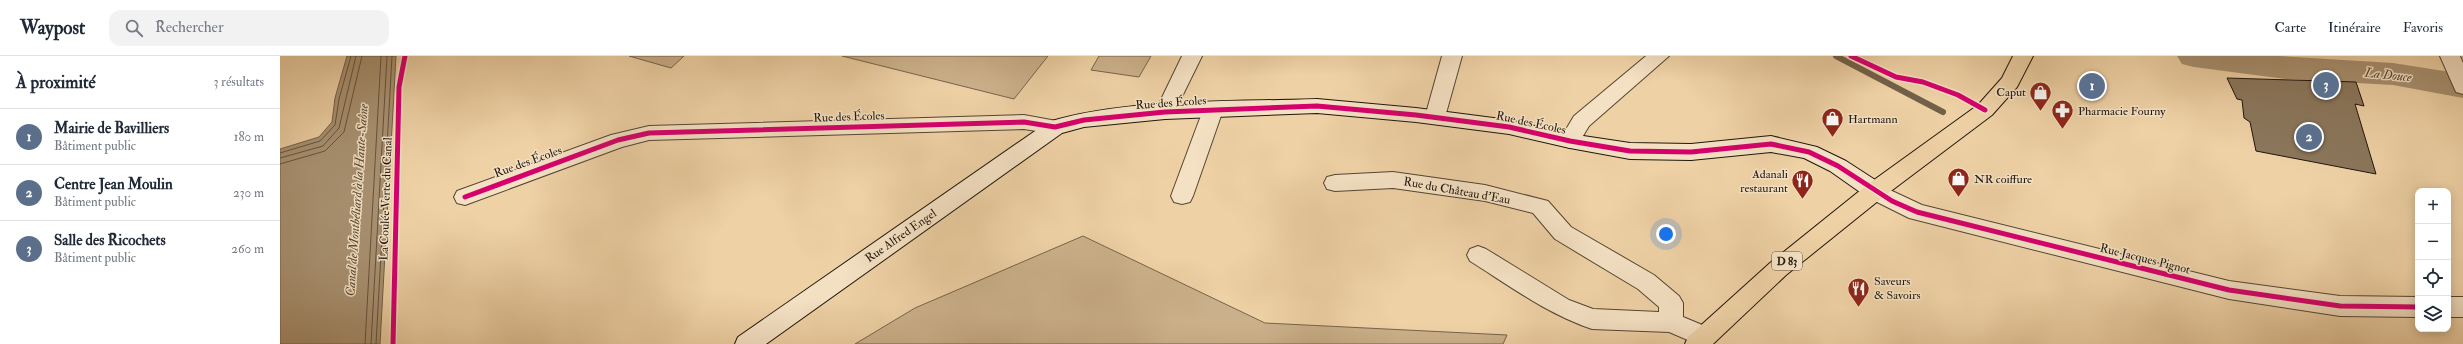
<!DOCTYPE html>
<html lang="fr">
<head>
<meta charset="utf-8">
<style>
  body { margin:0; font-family:"IM FELL Double Pica",serif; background:#f2f2f3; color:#1f2937 }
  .controls { position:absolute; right:12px; bottom:12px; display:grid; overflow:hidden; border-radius:8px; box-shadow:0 2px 10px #0003 }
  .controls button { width:36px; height:36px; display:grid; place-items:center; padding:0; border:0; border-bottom:1px solid #e0e1e3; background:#fff; color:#1f2937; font:20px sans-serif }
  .you { position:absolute; left:1386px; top:178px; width:14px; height:14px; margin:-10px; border:3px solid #fff; border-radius:50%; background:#1a73e8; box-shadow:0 0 0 6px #1a73e833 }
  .badge { display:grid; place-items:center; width:26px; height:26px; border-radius:50%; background:#8f2418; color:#fff; font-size:13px; font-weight:700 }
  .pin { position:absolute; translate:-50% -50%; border:2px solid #fff; box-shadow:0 1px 4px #0006 }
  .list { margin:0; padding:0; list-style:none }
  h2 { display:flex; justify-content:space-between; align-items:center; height:52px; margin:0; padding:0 16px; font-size:17px }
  h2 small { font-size:13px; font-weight:400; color:#747a83 }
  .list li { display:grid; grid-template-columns:26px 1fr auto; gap:12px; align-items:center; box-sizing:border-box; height:56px; padding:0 16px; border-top:1px solid #e0e1e3 }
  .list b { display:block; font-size:15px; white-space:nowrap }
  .list p { margin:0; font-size:13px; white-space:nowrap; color:#747a83 }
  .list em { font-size:13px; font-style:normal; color:#747a83 }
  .icon { flex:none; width:22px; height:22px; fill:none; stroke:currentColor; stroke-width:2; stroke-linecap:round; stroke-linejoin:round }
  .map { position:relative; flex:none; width:2183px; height:288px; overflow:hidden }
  header { display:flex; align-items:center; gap:24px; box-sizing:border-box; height:56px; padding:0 20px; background:#fff; border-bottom:1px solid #e0e1e3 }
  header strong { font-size:19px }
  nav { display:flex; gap:22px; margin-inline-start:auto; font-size:14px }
  .search { width:280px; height:36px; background:#f2f2f3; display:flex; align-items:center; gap:10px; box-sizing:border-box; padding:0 14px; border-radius:12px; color:#747a83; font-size:15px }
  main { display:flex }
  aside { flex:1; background:#fff }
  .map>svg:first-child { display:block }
  .green { fill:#cbb18b; stroke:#76644c }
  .water { fill:#a89171; stroke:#726049 }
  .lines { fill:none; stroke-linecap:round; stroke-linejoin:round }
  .shore { stroke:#64543e; stroke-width:1 }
  .stream { stroke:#726049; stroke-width:6 }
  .river { fill:#a89171; fill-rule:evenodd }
  .building { fill:#8b775c; stroke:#20160c }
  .street-casing { stroke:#544532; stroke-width:2 }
  .secondary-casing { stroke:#20160c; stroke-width:2 }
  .primary-casing { stroke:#20160c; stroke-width:2 }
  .street { fill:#f4e1c4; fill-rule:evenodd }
  .secondary { fill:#f4e1c4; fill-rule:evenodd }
  .primary { fill:#eed1a5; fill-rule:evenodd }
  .cycleway-casing { stroke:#f4e1c4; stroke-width:8 }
  .cycleway { stroke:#d6006c; stroke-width:5 }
  .labels { text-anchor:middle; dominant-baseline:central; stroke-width:3; stroke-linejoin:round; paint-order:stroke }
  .shield { fill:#f4e1c4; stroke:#605343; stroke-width:1 }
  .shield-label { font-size:11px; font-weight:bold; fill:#20160c }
  .poi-label { font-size:12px; fill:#20160c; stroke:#f4e1c4; text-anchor:start }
  .street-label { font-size:12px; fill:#20160c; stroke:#f4e1c4 }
  .water-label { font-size:13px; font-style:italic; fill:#564734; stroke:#f4e1c4 }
</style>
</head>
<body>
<header>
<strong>Waypost</strong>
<div class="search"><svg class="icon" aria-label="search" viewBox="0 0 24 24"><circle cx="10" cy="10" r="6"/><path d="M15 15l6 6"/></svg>Rechercher</div>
<nav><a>Carte</a><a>Itinéraire</a><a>Favoris</a></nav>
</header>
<main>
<aside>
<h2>À proximité<small>3 résultats</small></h2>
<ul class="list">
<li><span class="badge" style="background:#5c6f8a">1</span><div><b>Mairie de Bavilliers</b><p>Bâtiment public</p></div><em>180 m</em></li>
<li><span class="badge" style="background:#5c6f8a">2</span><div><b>Centre Jean Moulin</b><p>Bâtiment public</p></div><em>230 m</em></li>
<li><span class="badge" style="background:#5c6f8a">3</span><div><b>Salle des Ricochets</b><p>Bâtiment public</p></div><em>260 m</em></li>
</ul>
</aside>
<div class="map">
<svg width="2183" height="288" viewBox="0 0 2183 288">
  <rect width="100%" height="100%" fill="#eed1a5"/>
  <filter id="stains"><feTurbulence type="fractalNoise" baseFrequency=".005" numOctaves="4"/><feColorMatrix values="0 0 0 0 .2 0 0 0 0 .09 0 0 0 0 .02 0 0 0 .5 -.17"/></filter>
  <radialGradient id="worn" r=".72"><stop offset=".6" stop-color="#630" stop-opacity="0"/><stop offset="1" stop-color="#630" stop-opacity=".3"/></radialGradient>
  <!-- green -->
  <path class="green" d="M349,0H404L391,12Z
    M562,0H768L734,43Z
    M819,0H871L859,21L811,14Z
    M803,180L985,267L1227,279L1223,288H575L635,252Z"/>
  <!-- water -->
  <path class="water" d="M67,0H116L100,288H0V93L39,81L52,66L55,42Z"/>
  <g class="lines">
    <!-- shore -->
    <path class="shore" d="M0,97L40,85L55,69L59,43L71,0
      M0,102L43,90L59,72L76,0
      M0,108L45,95L64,76L82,0
      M85,288L101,0
      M91,288L107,0
      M96,288L112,0"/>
    <!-- stream -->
    <path class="stream" d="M1556,0L1663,56"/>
    <!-- river -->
    <path class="river" d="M1897,0H1999L2113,7L2183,18V42L2113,29L2005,23L1914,11L1902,8Z"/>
  </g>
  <!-- building -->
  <path class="building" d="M1947,22L2076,26L2084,50L2075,48L2096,118L1976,95L1970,66L1964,62L1962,44L1957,43Z"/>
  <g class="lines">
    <defs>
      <path id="street" d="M902,0H922L892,61L885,63L878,61L875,56Z
        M1162,0H1182L1165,61L1162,66L1155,68L1148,66L1145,61Z
        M1366,0H1389L1309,70L1297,90L1290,92L1283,90L1279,85L1294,60Z
        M2160,0H2180L2183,7V38L2176,36Z
        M933,47L940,49L943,54L913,140L910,146L902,148L894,146L891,140L923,54L926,49Z
        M744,59L782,66L785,71L782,76L775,78L744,73L369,84L342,91L185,149L177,147L174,141L177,135L331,79L369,70Z
        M1113,116L1205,129L1268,145L1291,171L1374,219L1399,240L1403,247V261L1432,273L1435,280L1432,287L1417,288L1389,276L1312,273C1267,258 1230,230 1190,205L1187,199L1190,193L1198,190L1206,193L1289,244L1313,253L1379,256V251L1358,233L1275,183L1253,157L1205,145L1113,132L1055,135L1047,133L1044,127L1047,121L1055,119Z
        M1595,127L1642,149L1949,225L2060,240L2138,241V261L2060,260L1949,243L1629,162L1587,141L1584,135L1587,129Z
        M2168,241H2183V261H2168Z"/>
      <path id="secondary" d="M1037,43L1136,52L1229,64L1290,78L1350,87L1411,88L1491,80L1537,91L1566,105L1603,129L1606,135L1603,141L1595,143L1587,141L1550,115L1524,102L1491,96L1411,104L1350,103L1290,92L1229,78L1136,66L1037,57L885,63L804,71L782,77L486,288H455L458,281L768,66C848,42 953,46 1037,43Z"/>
      <path id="primary" d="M1733,0H1753L1737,31L1712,59L1603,141L1506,219L1433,288H1405L1408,281L1490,207L1587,129L1698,49L1722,22Z"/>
    </defs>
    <!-- street casing -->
    <use href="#street" class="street-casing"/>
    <!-- secondary casing -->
    <use href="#secondary" class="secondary-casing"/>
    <!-- primary casing -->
    <use href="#primary" class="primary-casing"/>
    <!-- street -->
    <use href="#street" class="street"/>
    <!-- secondary -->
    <use href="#secondary" class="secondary"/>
    <!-- primary -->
    <use href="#primary" class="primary"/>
    <defs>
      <path id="cycleway" d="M1571,0L1616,21L1643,26L1678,39L1705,54
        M185,141L338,84L369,77L744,66L775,71L804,64L885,56L1037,50L1136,59L1229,71L1290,85L1350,95L1411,96L1491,88L1529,96L1558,110L1612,145L1637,156L1949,234L2060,250L2138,251
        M113,288L119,31L125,0"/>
    </defs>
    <!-- cycleway casing -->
    <use href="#cycleway" class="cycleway-casing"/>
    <!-- cycleway -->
    <use href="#cycleway" class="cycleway"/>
  </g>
  <!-- icons -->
  <defs>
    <symbol id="shop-pin" viewBox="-11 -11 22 30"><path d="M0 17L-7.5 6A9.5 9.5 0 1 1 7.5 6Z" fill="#8f2418" stroke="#f4e1c4"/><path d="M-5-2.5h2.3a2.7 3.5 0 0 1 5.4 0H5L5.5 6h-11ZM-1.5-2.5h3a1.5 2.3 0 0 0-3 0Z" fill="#fff"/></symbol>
    <symbol id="pharmacy-pin" viewBox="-11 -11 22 30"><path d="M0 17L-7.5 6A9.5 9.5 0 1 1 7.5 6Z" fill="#8f2418" stroke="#f4e1c4"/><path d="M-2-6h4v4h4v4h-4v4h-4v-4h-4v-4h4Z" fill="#fff"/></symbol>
    <symbol id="restaurant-pin" viewBox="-11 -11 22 30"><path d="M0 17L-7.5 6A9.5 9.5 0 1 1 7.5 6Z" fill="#8f2418" stroke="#f4e1c4"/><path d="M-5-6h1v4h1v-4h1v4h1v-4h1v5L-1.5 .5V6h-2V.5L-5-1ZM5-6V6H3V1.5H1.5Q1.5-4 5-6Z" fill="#fff"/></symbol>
  </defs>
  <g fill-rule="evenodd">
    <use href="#shop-pin" x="1748" y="24" width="25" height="34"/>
    <use href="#pharmacy-pin" x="1770" y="42" width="25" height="34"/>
    <use href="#shop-pin" x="1540" y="50" width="25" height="34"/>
    <use href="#shop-pin" x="1666" y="110" width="25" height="34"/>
    <use href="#restaurant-pin" x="1510" y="112" width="25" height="34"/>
    <use href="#restaurant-pin" x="1566" y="220" width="25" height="34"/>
  </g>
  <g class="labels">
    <!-- shield labels -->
    <rect class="shield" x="1492" y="196" width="30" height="18" rx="3"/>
    <g class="shield-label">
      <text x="1507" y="205">D 83</text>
    </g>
    <!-- poi labels -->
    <g class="poi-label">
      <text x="1746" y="36" text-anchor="end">Caput</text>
      <text x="1798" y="55">Pharmacie Fourny</text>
      <text x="1568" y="63">Hartmann</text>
      <text x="1508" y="118" text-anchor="end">Adanali<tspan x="1508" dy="14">restaurant</tspan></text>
      <text x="1694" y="123">NR coiffure</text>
      <text x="1594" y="225">Saveurs<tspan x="1594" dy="14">&amp; Savoirs</tspan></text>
    </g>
    <!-- street labels -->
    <g class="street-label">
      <text transform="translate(891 47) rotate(-4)">Rue des Écoles</text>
      <text transform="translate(569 61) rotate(-2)">Rue des Écoles</text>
      <text transform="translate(1251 67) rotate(12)">Rue des Écoles</text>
      <text transform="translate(248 106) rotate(-20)">Rue des Écoles</text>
      <text transform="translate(1177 135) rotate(10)">Rue du Château d'Eau</text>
      <text transform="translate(106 143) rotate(-88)">La Coulée Verte du Canal</text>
      <text transform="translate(621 180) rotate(-35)">Rue Alfred Engel</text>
      <text transform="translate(1865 203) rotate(14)">Rue Jacques Pignot</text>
    </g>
    <!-- water labels -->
    <g class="water-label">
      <text transform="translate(2108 19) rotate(6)">La Douce</text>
      <text transform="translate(77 144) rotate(-86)">Canal de Montbéliard à la Haute-Saône</text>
    </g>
  </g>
  <rect width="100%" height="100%" filter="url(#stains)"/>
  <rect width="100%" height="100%" fill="url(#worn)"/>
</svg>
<div class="controls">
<button>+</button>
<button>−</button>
<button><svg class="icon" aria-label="locate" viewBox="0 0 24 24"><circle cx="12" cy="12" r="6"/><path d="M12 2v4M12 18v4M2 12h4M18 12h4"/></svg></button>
<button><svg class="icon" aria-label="layers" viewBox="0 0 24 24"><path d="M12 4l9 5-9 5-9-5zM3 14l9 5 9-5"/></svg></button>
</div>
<div class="you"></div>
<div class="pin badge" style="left:1812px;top:30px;background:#5c6f8a">1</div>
<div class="pin badge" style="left:2029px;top:81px;background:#5c6f8a">2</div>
<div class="pin badge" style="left:2046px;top:29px;background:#5c6f8a">3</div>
</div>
</main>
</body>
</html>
